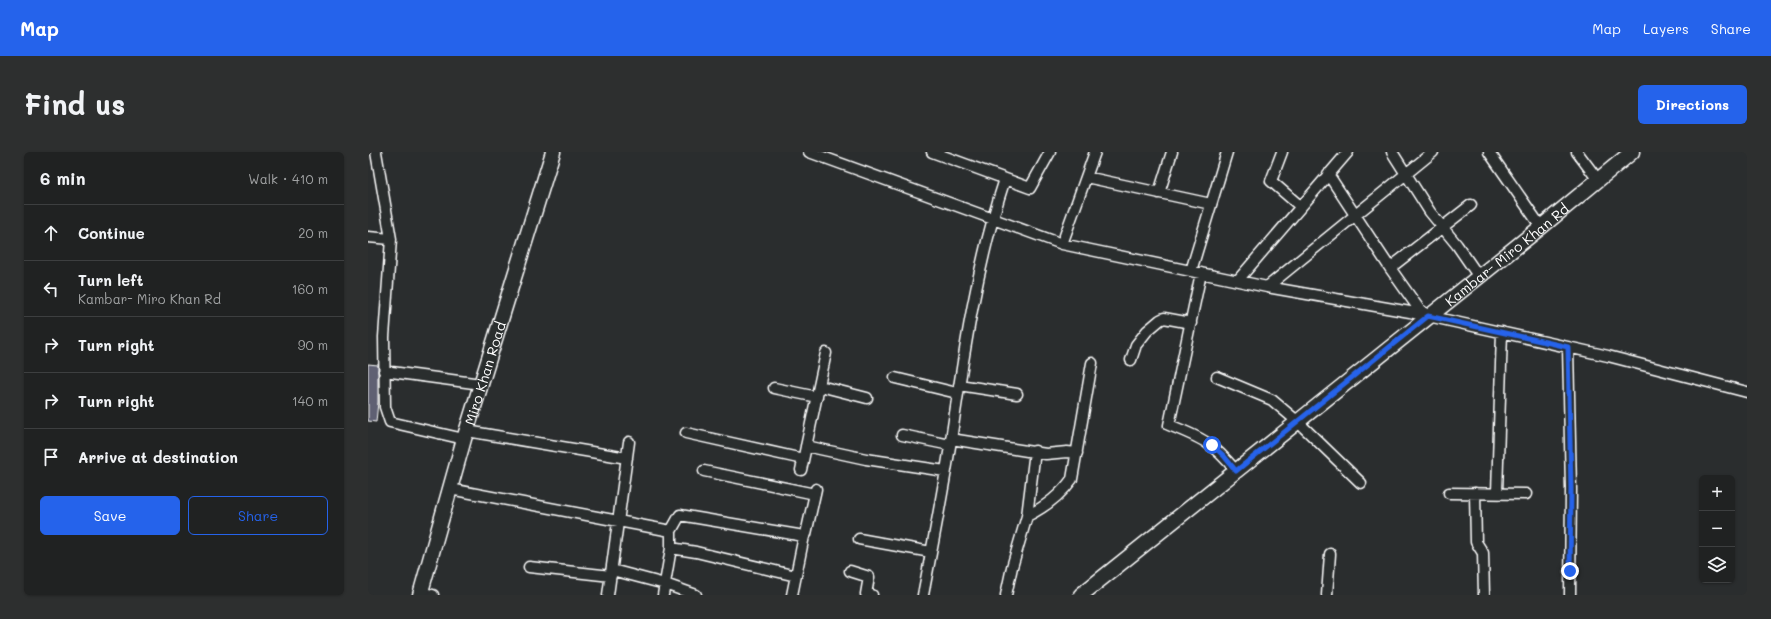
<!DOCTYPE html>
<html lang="en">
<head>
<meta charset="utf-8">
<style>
  body { margin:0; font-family:Mali,sans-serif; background:#2d2f2f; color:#f1f3f6 }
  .controls { position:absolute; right:12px; bottom:12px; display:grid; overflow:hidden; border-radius:6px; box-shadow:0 1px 3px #0004 }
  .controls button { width:36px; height:36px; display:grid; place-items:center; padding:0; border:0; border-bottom:1px solid #3d3f40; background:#202222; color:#f1f3f6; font:20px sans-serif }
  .stop { position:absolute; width:12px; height:12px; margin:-9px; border:3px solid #2563eb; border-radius:50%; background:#fff }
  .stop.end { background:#2563eb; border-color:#fff; box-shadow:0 1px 4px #0008 }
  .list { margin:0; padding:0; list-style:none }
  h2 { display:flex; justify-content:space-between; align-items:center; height:52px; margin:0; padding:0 16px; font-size:17px }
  h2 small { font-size:13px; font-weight:400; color:#a2a4a5 }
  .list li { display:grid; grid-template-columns:26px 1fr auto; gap:12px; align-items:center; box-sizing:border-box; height:56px; padding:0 16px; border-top:1px solid #3d3f40 }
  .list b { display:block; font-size:15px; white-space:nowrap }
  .list p { margin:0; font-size:13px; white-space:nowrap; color:#a2a4a5 }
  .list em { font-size:13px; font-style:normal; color:#a2a4a5 }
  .actions { display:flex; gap:8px; padding:12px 16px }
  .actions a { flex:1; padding:9px 0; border:1px solid #2563eb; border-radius:6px; text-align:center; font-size:14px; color:#2563eb }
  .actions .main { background:#2563eb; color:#fff }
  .icon { flex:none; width:22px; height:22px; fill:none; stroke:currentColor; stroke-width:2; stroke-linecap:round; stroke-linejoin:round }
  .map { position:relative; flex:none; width:1379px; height:443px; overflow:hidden; border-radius:6px }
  header { display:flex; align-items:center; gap:24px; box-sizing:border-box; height:56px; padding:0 20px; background:#2563eb; color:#fff }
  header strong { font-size:19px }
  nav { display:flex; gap:22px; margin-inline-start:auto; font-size:14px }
  .intro { display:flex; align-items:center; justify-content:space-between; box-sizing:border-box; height:96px; padding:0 24px }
  h1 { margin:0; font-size:28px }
  .button { padding:10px 18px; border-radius:6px; background:#2563eb; color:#fff; font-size:14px; font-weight:700 }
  main { display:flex; gap:24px; padding:0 24px }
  aside { flex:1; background:#202222; border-radius:6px; box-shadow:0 1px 3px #0004 }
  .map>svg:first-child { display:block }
  .building { fill:#5e6173; stroke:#fff }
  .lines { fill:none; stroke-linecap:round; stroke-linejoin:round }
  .minor-casing { stroke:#fff; stroke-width:13 }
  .secondary-casing { stroke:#fff; stroke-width:17 }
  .minor { stroke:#2a2d2e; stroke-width:10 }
  .secondary { stroke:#2a2d2e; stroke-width:14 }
  .route { stroke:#2563eb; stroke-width:5 }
  .labels { text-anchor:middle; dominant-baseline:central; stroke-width:3.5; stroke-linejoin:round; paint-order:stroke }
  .street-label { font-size:14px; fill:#fff; stroke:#2a2d2e }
</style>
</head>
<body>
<header>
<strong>Map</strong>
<nav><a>Map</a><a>Layers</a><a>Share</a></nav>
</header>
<div class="intro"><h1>Find us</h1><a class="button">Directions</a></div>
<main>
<aside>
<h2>6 min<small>Walk · 410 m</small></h2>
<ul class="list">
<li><svg class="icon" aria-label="ahead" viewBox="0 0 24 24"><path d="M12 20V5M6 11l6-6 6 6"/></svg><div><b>Continue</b></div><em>20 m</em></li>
<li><svg class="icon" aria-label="left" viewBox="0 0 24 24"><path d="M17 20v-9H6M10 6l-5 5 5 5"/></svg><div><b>Turn left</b><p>Kambar- Miro Khan Rd</p></div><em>160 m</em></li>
<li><svg class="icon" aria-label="right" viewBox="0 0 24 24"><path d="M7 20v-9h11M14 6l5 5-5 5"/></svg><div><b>Turn right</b></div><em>90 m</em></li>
<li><svg class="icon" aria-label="right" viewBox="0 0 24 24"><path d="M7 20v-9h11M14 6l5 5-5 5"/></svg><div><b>Turn right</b></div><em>140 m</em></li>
<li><svg class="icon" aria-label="arrive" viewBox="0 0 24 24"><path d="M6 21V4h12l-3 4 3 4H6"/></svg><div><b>Arrive at destination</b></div></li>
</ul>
<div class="actions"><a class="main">Save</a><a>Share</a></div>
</aside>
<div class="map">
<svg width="1379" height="443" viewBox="0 0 1379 443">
  <rect width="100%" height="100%" fill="#2a2d2e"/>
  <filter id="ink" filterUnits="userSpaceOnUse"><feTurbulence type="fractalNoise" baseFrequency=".025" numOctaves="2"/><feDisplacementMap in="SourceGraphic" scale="8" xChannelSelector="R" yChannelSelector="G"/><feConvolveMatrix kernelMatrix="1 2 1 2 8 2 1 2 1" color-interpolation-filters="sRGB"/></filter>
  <g filter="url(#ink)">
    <!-- building -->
    <path class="building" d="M0,212L10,213V250L8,270L0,269Z"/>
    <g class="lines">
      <defs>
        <path id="minor" d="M8,0L23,87L16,185L17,255L22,270L96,287
          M441,0L694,92L899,135L1042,160L1240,204L1379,240
          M564,0L662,36L682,0
          M914,0L903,29L933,55
          M1024,0L1062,60L1089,93L1111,125
          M1121,0L1173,75
          M1209,0L1230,28
          M960,22L1022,116L1051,157L1059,163
          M718,25L843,52
          M791,41L804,0
          M0,85L23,87
          M694,92L727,0
          M1022,116L1103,53
          M823,119L859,0
          M833,121L801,273C834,286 845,291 868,319
          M870,128L980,0
          M899,135L1065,0
          M1200,195L1203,337L1202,443
          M763,208L768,193L779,179L792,168L796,166L823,171
          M16,219L113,232
          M849,225L904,248L930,270L993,331
          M527,226L589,241
          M591,233L649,242
          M452,234L499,246
          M406,236L449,245
          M99,279L259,306
          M318,281L435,307
          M534,283L582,293
          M583,287L678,302L699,300L709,301
          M438,294L498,307L577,319
          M433,318L458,201
          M336,319L447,342
          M82,337L303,379
          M1081,341L1158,342
          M1107,341L1108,390L1115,401L1116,443
          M1129,341L1134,180
          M659,364C677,355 692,344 704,327L724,211
          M491,387L563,400
          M303,396L328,400L428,424
          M161,415L243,424
          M244,418L297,432L328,443
          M482,419L501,425L498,442L504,443
          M52,440L65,443
          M240,443L261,290
          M295,443L303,396V379L312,363L436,384
          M424,443L436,384L438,382L448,337
          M555,443C565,391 575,340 583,288C596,200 609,111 637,27
          M638,443L644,415L659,364L667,299
          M959,443L962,402"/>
        <g id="secondary">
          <path id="s1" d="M52,443L96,287L185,0"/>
          <path id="s2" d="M713,443L1173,75L1264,0"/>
        </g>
      </defs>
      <!-- minor casing -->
      <use href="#minor" class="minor-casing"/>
      <!-- secondary casing -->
      <use href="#secondary" class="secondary-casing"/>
      <!-- minor -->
      <use href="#minor" class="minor"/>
      <!-- secondary -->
      <use href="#secondary" class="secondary"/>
    </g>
  </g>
  <g class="lines" filter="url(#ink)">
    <!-- route -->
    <path class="route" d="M844,293L856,304L868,319L1060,164L1200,195L1203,337L1202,419"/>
  </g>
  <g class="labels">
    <!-- street labels -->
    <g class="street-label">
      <text stroke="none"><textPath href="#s2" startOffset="545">Kambar- Miro Khan Rd</textPath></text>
      <text stroke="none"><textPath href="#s1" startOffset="231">Miro Khan Road</textPath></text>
    </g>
  </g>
</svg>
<div class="controls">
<button>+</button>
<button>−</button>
<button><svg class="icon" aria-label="layers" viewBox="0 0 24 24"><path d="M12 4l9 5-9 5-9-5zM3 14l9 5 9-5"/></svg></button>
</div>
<div class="stop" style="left:844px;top:293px"></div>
<div class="stop end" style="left:1202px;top:419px"></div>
</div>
</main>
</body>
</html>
